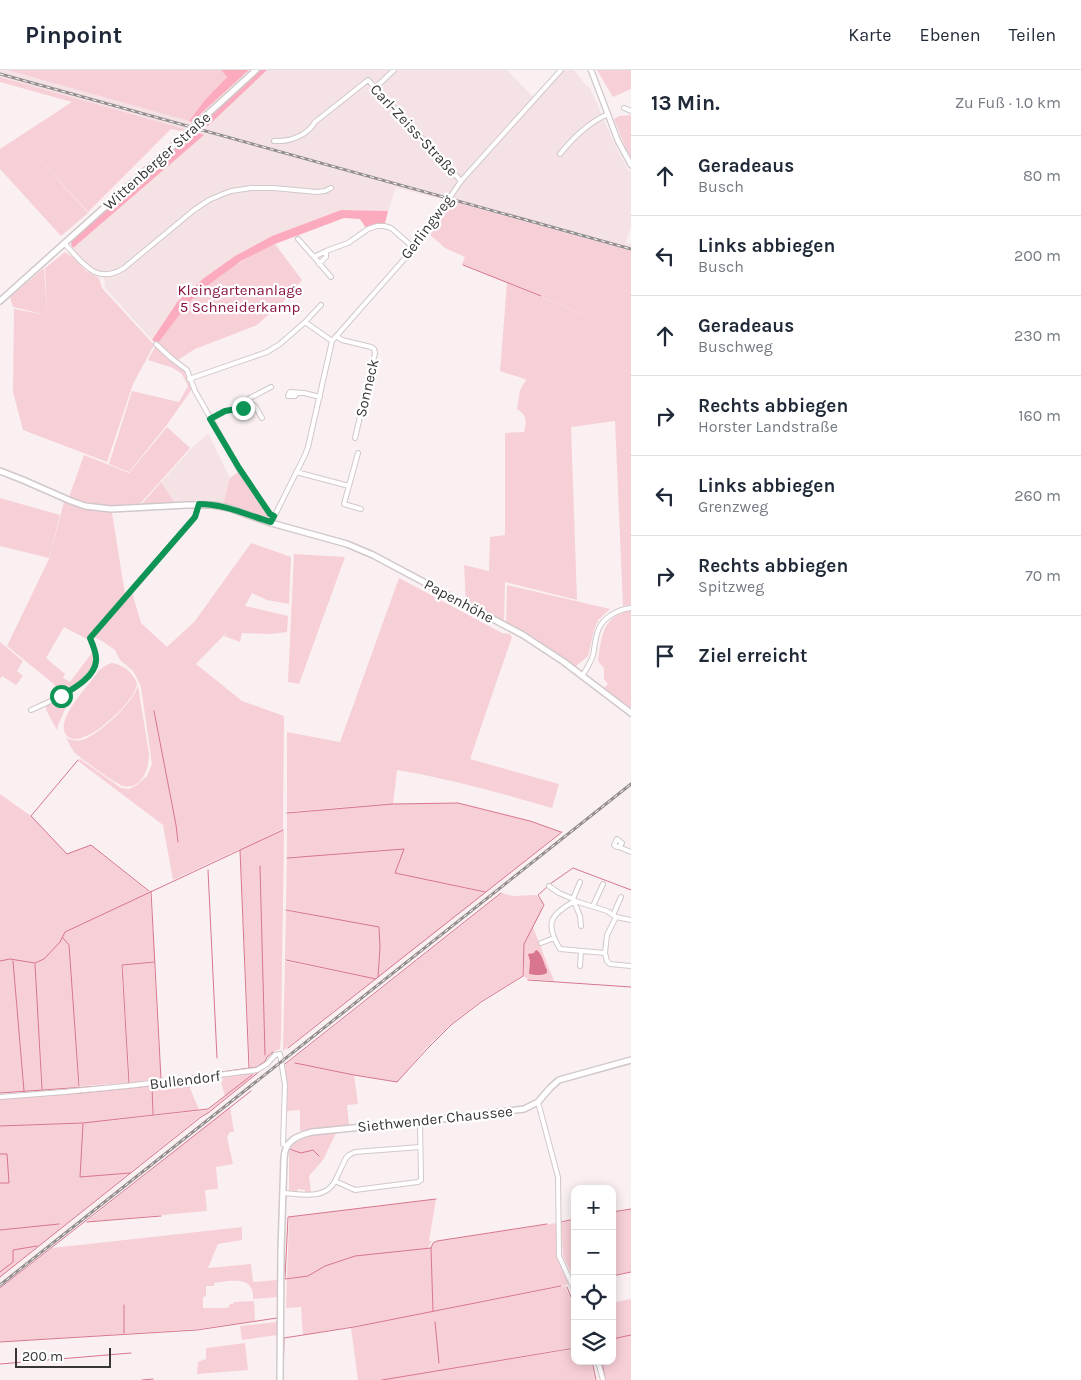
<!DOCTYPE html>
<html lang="de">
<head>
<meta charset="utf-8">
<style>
  body { margin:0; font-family:Karla,sans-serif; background:#f2f2f3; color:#1f2937 }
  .controls { position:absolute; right:15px; bottom:15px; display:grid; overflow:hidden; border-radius:10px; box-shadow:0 2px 12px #0003 }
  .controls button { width:45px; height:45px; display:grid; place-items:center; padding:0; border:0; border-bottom:1px solid #e0e1e3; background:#fff; color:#1f2937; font:25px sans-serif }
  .scale { position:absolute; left:15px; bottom:12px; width:96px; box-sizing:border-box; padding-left:5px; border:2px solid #393636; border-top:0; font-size:14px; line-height:18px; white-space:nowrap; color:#393636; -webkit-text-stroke:4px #fff; paint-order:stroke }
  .stop { position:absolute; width:15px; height:15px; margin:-11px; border:4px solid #0e9555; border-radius:50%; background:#fff }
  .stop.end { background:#0e9555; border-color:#fff; box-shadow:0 1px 5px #0008 }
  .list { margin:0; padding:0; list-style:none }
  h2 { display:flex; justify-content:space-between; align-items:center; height:65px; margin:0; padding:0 20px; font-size:21px }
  h2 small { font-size:16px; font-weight:400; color:#747a83 }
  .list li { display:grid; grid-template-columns:32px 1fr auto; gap:15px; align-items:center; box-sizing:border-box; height:80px; padding:0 20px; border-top:1px solid #e0e1e3 }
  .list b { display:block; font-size:19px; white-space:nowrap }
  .list p { margin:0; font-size:16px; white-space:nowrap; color:#747a83 }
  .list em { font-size:16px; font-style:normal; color:#747a83 }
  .icon { flex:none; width:28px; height:28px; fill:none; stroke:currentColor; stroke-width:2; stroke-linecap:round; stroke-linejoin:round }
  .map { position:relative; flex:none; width:631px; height:1310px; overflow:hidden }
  header { display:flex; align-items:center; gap:30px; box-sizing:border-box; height:70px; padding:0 25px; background:#fff; border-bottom:1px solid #e0e1e3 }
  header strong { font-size:24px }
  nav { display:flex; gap:28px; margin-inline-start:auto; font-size:18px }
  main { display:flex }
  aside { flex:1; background:#fff }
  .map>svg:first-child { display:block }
  .built { fill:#f4e2e5 }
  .green { fill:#f7cfd7; fill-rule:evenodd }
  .forest { fill:#fcaabd }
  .water { fill:#d7768e }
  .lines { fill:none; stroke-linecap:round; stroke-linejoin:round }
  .stream { stroke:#d7768e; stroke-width:1 }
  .minor-casing { stroke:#d1c8ca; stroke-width:6 }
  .tertiary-casing { stroke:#d1c8ca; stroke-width:7 }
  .secondary-casing { stroke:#d1c8ca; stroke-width:8 }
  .minor { stroke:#fff; stroke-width:4 }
  .tertiary { stroke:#fff; stroke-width:4.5 }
  .secondary { stroke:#fff; stroke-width:5 }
  .rail-casing { stroke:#938d8e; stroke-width:3 }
  .rail { stroke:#fff; stroke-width:1; stroke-dasharray:4; stroke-linecap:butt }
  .secondary-bridge-casing { stroke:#d1c8ca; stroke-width:8; stroke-linecap:butt }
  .secondary-bridge { stroke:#fff; stroke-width:5 }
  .route { stroke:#0e9555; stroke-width:6 }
  .labels { text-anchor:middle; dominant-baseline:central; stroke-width:4.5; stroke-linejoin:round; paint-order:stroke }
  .street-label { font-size:15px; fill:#393636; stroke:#fff }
  .park-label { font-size:15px; fill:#891241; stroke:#fff }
</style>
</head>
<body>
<header>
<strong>Pinpoint</strong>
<nav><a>Karte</a><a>Ebenen</a><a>Teilen</a></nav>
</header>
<main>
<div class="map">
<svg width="631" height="1310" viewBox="0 0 631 1310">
  <rect width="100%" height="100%" fill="#faf0f2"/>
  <!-- built -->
  <path class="built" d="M0,0H7L208,56L267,0H507L536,30L564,0H574L586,15L590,18L615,75L627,98L631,102V157L626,173L631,174V181L451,131L396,118L388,141L341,140L272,166L235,186L204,208L178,231L152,270L105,218L104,208L102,203L90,198L73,178L203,65L185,59L0,7Z
    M208,363L230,408L223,435L204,431L175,433L161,412L191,379Z"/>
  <!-- green -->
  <path class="green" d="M7,0H221L227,7L204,31L189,51Z
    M597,0H631V19L613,27Z
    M0,7L185,59L182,61L171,59L88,142L31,80L88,143L61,166L0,99V79L72,32L0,12Z
    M631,45V88L626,79L614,49L619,46Z
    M451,131L631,181V535L623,536L615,351L571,357L577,530L505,512L504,553L466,533L464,495L489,501L490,467L505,465V363L524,362C527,351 527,345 517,339L520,320L526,310L525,309L500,301L507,213L631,264L462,194L465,187L445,178L429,164Z
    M275,174L302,210L283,232L257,255L195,279L178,290L158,273C168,259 177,245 188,232C212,206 244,189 275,174Z
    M65,182L75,189L86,201L99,208L102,218L154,275L133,314L107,392L23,360L13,322L14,239L47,245L45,198Z
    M44,198L47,245L13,237L10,227Z
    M156,275L183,298L192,319L166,356L129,402L109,394L132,321L179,332L188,316L182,304L173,298L148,290Z
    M167,357L190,378L140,434C114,437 94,436 69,427L84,385L129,403Z
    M238,402L270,448L223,435L230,408Z
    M161,412L175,433L141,435Z
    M0,428L60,445L49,488L0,476Z
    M64,432L87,439L112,443L125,524L87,569L64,557L46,588L65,604L63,608L70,612L94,580C94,584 95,588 95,592C93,608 73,618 60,625L53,618L55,615L7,576L49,489Z
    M251,473L291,487L289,534L267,530L252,523L245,536L288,546L287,562L271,564L242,563L240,572L224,566L229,560L196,594L242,631L284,646L283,759L261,769L284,760L281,966L280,979C265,983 265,996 250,999L240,779L173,810L163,755L78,691L80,689L121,718L129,719L137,715L147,706L152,694L141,617L136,606L133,601L120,590L115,580L102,571L93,567L132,522L141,553L167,577L195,551Z
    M294,484L345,487L299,614L288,612Z
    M399,508L502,563L510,564L512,567L470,689L559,714L552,738C501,723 450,709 397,700L393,734L458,733L530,751L561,762L486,822L437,812L485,823L376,909L285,890L286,840L319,846L286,839L287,788L304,786L287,787V743L384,734L287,742V662L340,672Z
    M507,515L610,539L598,550L594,560L588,586L575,597L528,566L506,554Z
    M631,540V638L604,618L608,614L604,609V598L600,594L598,590C602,566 602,546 631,540Z
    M0,572L23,591L17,601L23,606L16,615L2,606L0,609Z
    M112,593C124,595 132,602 137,613C136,620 133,625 129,630C121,642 81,680 67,666C55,653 80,625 87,616C93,609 98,600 105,596C108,594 110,594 112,593Z
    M138,616L149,684C149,699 142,720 123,716C116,714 80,688 74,682C71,678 69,673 66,668C71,670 76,671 82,670C99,665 133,633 138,616Z
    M68,624C67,631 66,638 63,644C61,650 58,653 57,660L46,640V635Z
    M0,724L31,746L67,784L91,775L149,822H150L155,891L121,895L129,1013L80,1016L75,961L79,1017L42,1021L39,964L41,1021L0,1023Z
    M502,823L513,826L536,825L543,833L541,842L533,857L554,911L528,909L523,906L522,888V906L481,931L451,954L426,978L397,1012L354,1005L358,1034L347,1035L349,1055L300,1061V1040L286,1041L287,1015L285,995ZM537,880L539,882L547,900L530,904V884L534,883Z
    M285,891L375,909L283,981Z
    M154,892L161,1010L130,1013L122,895Z
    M261,1000L207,1043L201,1046L0,1207V1160L6,1159L0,1160V1029L80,1023L190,1012V1018L199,1040L153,1045L152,1021V1045L99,1052L208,1040L250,1006L225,1026L221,1012L223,1011L222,1006L252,1002L254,1004Z
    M230,1037L234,1062H230L227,1067L233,1094L216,1097L218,1119L205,1120L207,1141L86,1152Z
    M336,1063L323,1090L309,1106L311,1123H305V1120L298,1119L297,1122L289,1121V1080L295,1082L290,1079C301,1063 319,1065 336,1063Z
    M436,1129L429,1171H432L428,1178H431L434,1173L437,1171L557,1153L558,1186L570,1214L430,1242L565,1216L575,1239V1277L470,1295L575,1279V1291H591L595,1310H358L351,1258L379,1252L303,1265L301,1237L286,1238L287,1209L306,1206L287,1208L289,1147Z
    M631,1139V1202L612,1205V1143Z
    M575,1150V1211L563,1186L561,1153Z
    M242,1157V1170L218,1174L208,1198L251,1194L253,1212L277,1210V1227L253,1229C253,1226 253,1223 252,1220C248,1206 224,1212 214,1213V1216H206V1226L203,1227V1238H228L230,1234H233L234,1232L254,1231L255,1251L197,1259L0,1272V1219L52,1178Z
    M631,1229V1310H605L602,1291H612V1233Z
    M277,1252V1265L242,1270L240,1256Z
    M245,1273L248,1300L197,1304L198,1292L206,1289V1278Z"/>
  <!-- forest -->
  <path class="forest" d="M221,0H249L192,52L189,51L204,31L227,7Z
    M260,0H267L208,56L201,55Z
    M193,61L204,65L73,178L71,175L72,170Z
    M341,140L388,141L385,153H377L366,158L360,149L344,148L275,174L241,191L208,215L189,232L158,273L152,270L178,231L204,208L235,186L272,166Z"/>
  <!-- water -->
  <path class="water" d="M537,880C542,884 544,894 547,900V903C541,906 536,905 529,904L530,891L528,884L534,883L535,881Z"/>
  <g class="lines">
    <!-- stream -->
    <path class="stream" d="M463,195L541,226
      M154,641L176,755L178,772
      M78,690L31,746L67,784L91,775L149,821
      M287,743L393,734L458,733L530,751L561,762
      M240,780L249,998
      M287,788L404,779L395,803L485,822
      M260,796L265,985
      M208,800L217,988
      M550,814L573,798L631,820
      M151,821L161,1009
      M286,840L379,857L380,877L378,907
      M63,868L69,875L79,1016
      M286,890L376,909
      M0,891L10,889L35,893L44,889L60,872L65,862L283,760
      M13,891L24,1021
      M35,894L42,1020
      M528,910L631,917
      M288,978L562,762
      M295,993L354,1005L397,1012L427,979L451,955L481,932L523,906L524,874L544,835L538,825L547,817
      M285,994L501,823
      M148,1012L257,997L265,991L267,987L273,982
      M129,1013L122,895L154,892
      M152,1016L153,1045
      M0,1023L129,1014
      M0,1029L80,1023L188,1012
      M83,1054L80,1107L130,1103
      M0,1056L83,1053L208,1039L252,1005
      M289,1079L301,1083L313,1080L319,1086
      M0,1084H7L9,1113H0
      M436,1129L288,1147L285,1209L308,1206L325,1196L355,1186L431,1178L433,1173L437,1171L547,1154
      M612,1142L631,1139
      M87,1152L161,1146
      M561,1152L575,1149
      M0,1160L59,1154
      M431,1178L433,1241
      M0,1202L13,1192V1180L37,1176
      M612,1206L631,1202
      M0,1207L201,1047L208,1043L260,1001
      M567,1217L575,1237
      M0,1218L251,1021
      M435,1252L439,1293
      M124,1263V1235
      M612,1269L631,1265
      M0,1272L197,1260L277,1248
      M592,1291L596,1310
      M602,1291L605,1310
      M0,1294L131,1283
      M142,1310L153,1309
      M283,1310L284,1268L354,1257L561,1216
      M382,1310L575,1278"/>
    <defs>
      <path id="minor" d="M375,18L394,0
        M624,38L631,41
        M274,71C289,72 307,66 315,52L368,10L461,111
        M560,84C574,67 588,53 608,44
        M298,169L314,187L326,181L348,173L368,159L377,156H384L391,158L414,178
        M64,173C82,192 96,216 124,198L194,140L209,130L223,124L231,121L251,118H274L317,122L325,121L331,118
        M314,187L331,207
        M319,194L326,187V181
        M305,252L321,235
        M336,266L342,270L371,277L374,279L375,283L355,368
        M156,274L171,288L187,300L195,321L211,349L239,399L270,444L273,446
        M189,309L267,282L280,274L305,252L332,271
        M297,323L295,326H288L290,322L304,323L320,327
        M248,332L250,328L271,317
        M211,349L225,341L243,338L248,332L255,336L262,348
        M358,383L344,434L361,439
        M296,402L349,416
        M271,453L305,385L308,377L332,271L414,178L440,142L461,111L561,0
        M582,606C586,600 591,592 593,585C595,576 595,567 599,558C604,547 619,539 631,538
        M31,640C49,632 93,614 96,591C97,584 93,575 90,568L195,447L199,434
        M620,776L622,773L617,769L614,775L617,777L620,776L621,778L631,782
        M549,816L559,823L573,829L580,846L581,856
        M573,829L580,812
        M593,836L603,814
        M613,845L621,827
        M616,847L607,865L605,883L560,879C545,854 549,845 575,831L607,841L616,847L631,850
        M541,873L554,868
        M605,883L607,891L610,894L631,896
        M580,896L581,882
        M0,1027C86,1021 171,1012 257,1000L267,994L275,985L280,984L285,1015L283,1074L286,1076
        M538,1032L558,1107L559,1186L575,1221
        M335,1111L355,1120L418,1112L421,1110L420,1051
        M283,1123C300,1124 323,1130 334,1113C338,1105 342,1096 346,1088L349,1085L355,1082L420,1077
        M598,1291L603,1310"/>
      <path id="tertiary" d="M591,0L618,71L631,95"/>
      <path id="secondary" d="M199,52L256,0
        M0,231L184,66
        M0,401L23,410L71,431L85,436L111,439L187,435H213L229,438L271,453L347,474L373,485L523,565L564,592L631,643
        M280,1310L281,1181L284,1088C285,1070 297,1066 312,1062L434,1050L524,1039L538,1032L550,1018L559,1010L631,990"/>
    </defs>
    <!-- minor casing -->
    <use href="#minor" class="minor-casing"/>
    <!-- tertiary casing -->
    <use href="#tertiary" class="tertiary-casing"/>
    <!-- secondary casing -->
    <use href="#secondary" class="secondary-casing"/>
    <!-- minor -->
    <use href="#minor" class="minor"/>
    <!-- tertiary -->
    <use href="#tertiary" class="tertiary"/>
    <!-- secondary -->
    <use href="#secondary" class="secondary"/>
    <defs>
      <path id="rail" d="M0,4L631,179
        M0,1215L631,714"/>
    </defs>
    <!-- rail casing -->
    <use href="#rail" class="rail-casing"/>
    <!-- rail -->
    <use href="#rail" class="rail"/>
    <defs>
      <path id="secondary-bridge" d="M184,66L199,52"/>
    </defs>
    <!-- secondary-bridge casing -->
    <use href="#secondary-bridge" class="secondary-bridge-casing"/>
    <!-- secondary-bridge -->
    <use href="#secondary-bridge" class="secondary-bridge"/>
  </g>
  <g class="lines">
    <!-- route -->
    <path class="route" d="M61,626C73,619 95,607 96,591C97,584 93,575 90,568L195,447L199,434C224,434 247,445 271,452L274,446L270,444L239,398L210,349L225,341L243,338"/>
  </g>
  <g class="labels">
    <!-- street labels -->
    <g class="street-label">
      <text transform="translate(414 60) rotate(47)">Carl-Zeiss-Straße</text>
      <text transform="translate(157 91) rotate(-42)">Wittenberger Straße</text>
      <text transform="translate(427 157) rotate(-53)">Gerlingweg</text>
      <text transform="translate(367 318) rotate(-77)">Sonneck</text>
      <text transform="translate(459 531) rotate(28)">Papenhöhe</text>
      <text transform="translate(185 1010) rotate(-7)">Bullendorf</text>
      <text transform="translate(435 1049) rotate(-6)">Siethwender Chaussee</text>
    </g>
    <!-- park labels -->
    <g class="park-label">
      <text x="240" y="220">Kleingartenanlage<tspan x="240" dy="17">5 Schneiderkamp</tspan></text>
    </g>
  </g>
</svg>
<div class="controls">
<button>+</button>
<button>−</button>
<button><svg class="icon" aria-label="locate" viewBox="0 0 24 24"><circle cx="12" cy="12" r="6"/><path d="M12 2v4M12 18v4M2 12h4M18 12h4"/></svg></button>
<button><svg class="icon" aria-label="layers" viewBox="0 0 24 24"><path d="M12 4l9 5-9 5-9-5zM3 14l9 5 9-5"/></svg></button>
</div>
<div class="scale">200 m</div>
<div class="stop" style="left:61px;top:626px"></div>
<div class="stop end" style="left:243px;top:338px"></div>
</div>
<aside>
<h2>13 Min.<small>Zu Fuß · 1.0 km</small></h2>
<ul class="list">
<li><svg class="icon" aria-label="ahead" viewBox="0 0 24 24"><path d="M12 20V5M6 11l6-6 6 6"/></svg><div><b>Geradeaus</b><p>Busch</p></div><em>80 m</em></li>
<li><svg class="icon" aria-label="left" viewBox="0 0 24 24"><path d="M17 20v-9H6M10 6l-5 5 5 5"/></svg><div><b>Links abbiegen</b><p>Busch</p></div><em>200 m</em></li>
<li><svg class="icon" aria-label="ahead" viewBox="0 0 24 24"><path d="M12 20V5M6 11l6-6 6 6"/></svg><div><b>Geradeaus</b><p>Buschweg</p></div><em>230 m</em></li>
<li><svg class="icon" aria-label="right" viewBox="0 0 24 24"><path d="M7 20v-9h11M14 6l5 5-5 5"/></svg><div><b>Rechts abbiegen</b><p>Horster Landstraße</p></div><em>160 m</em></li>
<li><svg class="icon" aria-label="left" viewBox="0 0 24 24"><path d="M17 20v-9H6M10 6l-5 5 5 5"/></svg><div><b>Links abbiegen</b><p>Grenzweg</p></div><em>260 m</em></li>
<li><svg class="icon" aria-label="right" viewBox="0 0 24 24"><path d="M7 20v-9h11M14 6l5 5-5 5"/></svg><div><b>Rechts abbiegen</b><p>Spitzweg</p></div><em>70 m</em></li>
<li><svg class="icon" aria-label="arrive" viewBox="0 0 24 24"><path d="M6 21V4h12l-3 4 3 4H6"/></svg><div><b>Ziel erreicht</b></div></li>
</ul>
</aside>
</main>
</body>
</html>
